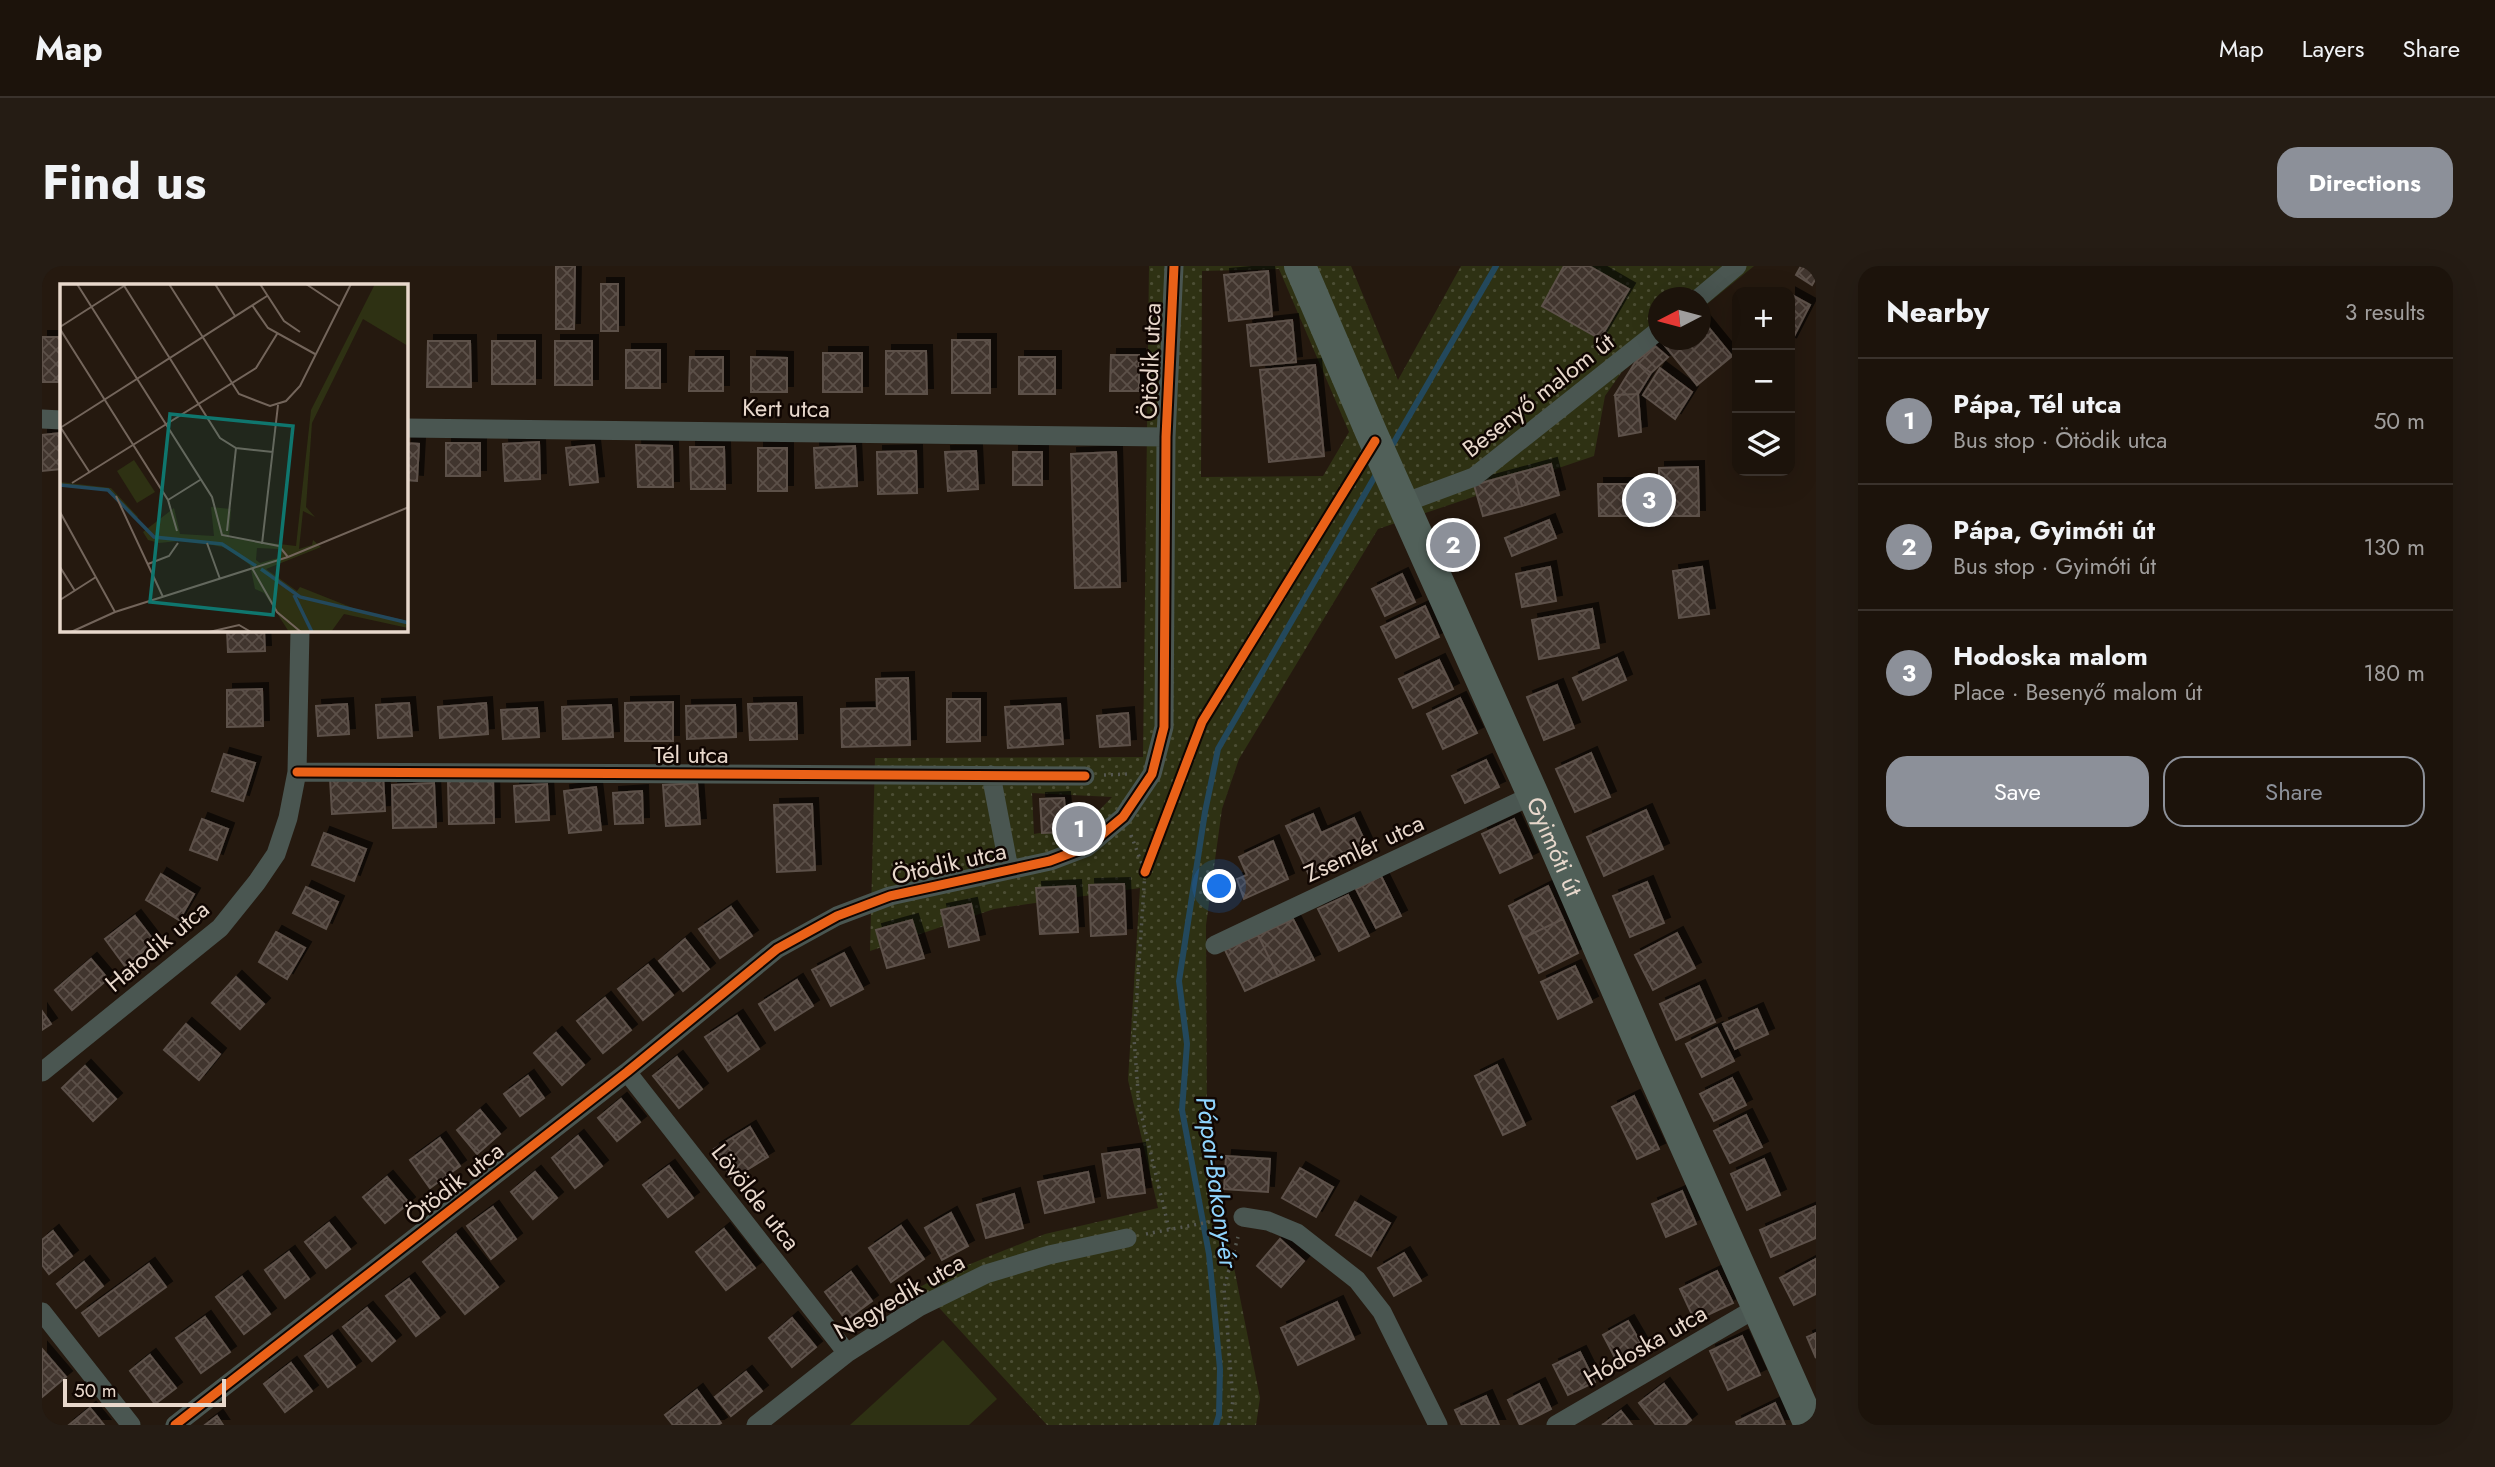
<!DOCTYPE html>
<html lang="en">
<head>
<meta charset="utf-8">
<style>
  body { margin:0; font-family:Jost,sans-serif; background:#251c14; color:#f1f3f6 }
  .controls { position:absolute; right:21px; top:21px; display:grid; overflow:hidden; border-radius:14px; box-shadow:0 7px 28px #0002 }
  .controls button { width:63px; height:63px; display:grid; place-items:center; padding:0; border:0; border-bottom:2px solid #3a322c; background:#1c130b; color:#f1f3f6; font:35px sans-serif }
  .compass { position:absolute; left:1606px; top:21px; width:63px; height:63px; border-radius:50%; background:#1c130b; box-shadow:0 7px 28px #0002; rotate:264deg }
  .scale { position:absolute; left:21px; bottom:18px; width:163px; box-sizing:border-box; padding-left:7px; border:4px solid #e8d8cc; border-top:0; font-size:19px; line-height:24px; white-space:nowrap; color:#e8d8cc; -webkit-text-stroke:5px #100602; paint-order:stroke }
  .you { position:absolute; left:1178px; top:621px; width:24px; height:24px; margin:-18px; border:5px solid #fff; border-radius:50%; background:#1a73e8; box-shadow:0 0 0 10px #1a73e833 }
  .badge { display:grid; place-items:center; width:46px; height:46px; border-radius:50%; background:#8c9099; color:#fff; font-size:23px; font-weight:700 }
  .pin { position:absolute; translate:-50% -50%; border:4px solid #fff; box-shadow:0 2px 7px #0006 }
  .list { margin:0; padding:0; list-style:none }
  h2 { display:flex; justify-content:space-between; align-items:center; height:91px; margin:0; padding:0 28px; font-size:30px }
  h2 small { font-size:23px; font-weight:400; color:#a09e9d }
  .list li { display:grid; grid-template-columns:46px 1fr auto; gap:21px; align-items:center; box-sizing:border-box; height:126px; padding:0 28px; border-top:2px solid #3a322c }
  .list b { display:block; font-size:26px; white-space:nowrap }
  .list p { margin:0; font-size:23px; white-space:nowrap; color:#a09e9d }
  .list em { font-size:23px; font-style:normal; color:#a09e9d }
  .actions { display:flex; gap:14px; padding:21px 28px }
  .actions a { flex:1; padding:16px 0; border:2px solid #8c9099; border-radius:21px; text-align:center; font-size:24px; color:#8c9099 }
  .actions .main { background:#8c9099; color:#fff }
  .icon { flex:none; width:38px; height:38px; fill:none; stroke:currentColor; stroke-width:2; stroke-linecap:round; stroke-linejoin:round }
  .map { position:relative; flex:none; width:1774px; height:1159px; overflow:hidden; border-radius:21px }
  header { display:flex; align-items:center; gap:42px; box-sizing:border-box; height:98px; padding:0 35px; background:#1c130b; border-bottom:2px solid #3a322c }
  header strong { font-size:33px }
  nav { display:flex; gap:38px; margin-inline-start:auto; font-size:24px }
  .intro { display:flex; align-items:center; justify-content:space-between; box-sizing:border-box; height:168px; padding:0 42px }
  h1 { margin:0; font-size:49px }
  .button { padding:18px 32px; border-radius:21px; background:#8c9099; color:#fff; font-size:24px; font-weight:700 }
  main { display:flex; gap:42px; padding:0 42px }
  aside { flex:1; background:#1c130b; border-radius:21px; box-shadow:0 7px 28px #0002 }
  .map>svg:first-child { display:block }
  .grass { fill:url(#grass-dots); fill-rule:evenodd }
  .pitch { fill:#2e3113 }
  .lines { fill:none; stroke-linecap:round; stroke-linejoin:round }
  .stream { stroke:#23485c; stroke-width:6 }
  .building { fill:url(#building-cross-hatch); stroke:#5d514a; stroke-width:2; filter:url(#shadow) }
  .path { stroke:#565851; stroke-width:3.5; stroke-dasharray:2 5; stroke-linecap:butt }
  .minor { stroke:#4a5651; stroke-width:19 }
  .primary { stroke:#516059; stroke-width:32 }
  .cycleway-casing { stroke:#100602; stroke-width:13 }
  .cycleway { stroke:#ea6118; stroke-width:9 }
  .labels { text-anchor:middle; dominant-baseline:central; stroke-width:5; stroke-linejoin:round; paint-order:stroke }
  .street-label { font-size:24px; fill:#e8d8cc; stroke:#100602 }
  .water-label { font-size:26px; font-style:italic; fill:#8fd4fd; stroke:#100602 }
  .inset-river { fill:none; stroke:#23485c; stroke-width:3.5 }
  .inset-road { fill:none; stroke:#73655b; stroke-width:2 }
  .view { fill:#0f766e; fill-opacity:0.15; stroke:#0f766e; stroke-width:3.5 }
  .inset-edge { fill:none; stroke:#e8d8cc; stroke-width:3.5 }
</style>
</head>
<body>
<header>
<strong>Map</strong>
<nav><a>Map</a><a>Layers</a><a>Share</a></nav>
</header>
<div class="intro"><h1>Find us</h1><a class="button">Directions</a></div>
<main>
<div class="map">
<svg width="1774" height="1159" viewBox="0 0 1774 1159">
  <defs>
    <pattern id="grass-dots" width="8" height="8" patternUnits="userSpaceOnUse" patternTransform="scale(1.75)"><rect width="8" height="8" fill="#2e3113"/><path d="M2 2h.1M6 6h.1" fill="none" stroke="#4c4e34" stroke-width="1.8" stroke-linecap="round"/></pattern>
    <pattern id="building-cross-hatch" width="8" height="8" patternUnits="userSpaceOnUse" patternTransform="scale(1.75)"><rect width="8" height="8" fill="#41342d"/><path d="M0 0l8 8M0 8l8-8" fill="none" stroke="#5c514a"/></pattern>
    <filter id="shadow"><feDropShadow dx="6" dy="-6" stdDeviation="0" flood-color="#0009"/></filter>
  </defs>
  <rect width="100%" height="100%" fill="#25190f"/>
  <!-- grass -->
  <path class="grass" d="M1107,0H1309L1356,114L1419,0H1712L1659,43L1658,32H1616V74L1579,107L1563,130L1552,190L1336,263L1197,493L1180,543L1164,659L1165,866L1218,1132L1214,1159H1005L878,1021L896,1011L1003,968L1116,942L1086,814L1098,622L952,643L828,685L833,492L1101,491ZM1237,3L1307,166L1281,210L1159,211L1160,5ZM990,527L1070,531L1043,559L992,568Z"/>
  <!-- pitch -->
  <path class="pitch" d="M901,1074L955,1133L927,1159H808Z"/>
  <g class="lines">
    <!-- stream -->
    <path class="stream" d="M1348,183L1454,0
      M1174,1159L1177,1149L1178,1103L1167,988L1140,844L1145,778L1137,715L1163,546L1176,483L1336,205"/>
  </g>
  <!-- building -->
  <path class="building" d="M514,0H533L532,63H514Z
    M1522,0H1547L1587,23L1558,73L1500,40Z
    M1759,0H1774V12L1770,19L1754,9Z
    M1226,5L1230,50L1187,55L1182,9Z
    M559,18H576V65H559Z
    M1748,28L1768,39L1748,78Z
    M1658,51L1690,90L1655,119L1620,76L1624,74H1658Z
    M1250,54L1254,96L1209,100L1205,59Z
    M0,71H19V116H0Z
    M910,74H948V127H910Z
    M386,75H428L429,121H385Z
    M450,75H493V118H450Z
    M513,75H550V119H513Z
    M1613,80L1626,91L1609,107L1594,95Z
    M584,84H618V122H584Z
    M844,85H884L885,128H844Z
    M781,87H820V126H781Z
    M1069,89H1097V125H1068Z
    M648,91H681V125H647Z
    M709,91L745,92V126H709Z
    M977,91H1013V128H977Z
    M1594,95L1609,107L1596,128L1573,129Z
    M1273,99L1282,190L1227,196L1218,104Z
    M1618,102L1650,126L1633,153L1601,129Z
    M1596,128L1599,166L1577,170L1573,129Z
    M19,167V203L0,205V169Z
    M497,176L498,213L463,215L461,178Z
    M364,177L377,178L375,215L364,214Z
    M404,177H438V210H404Z
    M552,179L556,216L528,219L524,182Z
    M594,179L630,180L631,221H596Z
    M813,180L815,220L774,222L772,182Z
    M648,181H682L683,223H649Z
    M716,182H745V225H716Z
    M874,185L875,227L836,228L835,186Z
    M934,185L936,223L906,225L903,186Z
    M971,186H1000V219H971Z
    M1074,186L1078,321L1033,322L1029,188Z
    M1509,198L1517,229L1480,240L1472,208Z
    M1656,201L1657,250H1557L1556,218H1617V202Z
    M1472,208L1480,240L1441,250L1432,219Z
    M1507,254L1514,272L1470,290L1463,272Z
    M1508,301L1514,335L1480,341L1474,308Z
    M1660,301L1667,348L1637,352L1631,305Z
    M1360,308L1373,336L1343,350L1330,323Z
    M1383,340L1397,371L1354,392L1339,361Z
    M1550,343L1557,382L1497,393L1490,354Z
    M185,364H222L223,385L186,386Z
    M1575,392L1584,414L1541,434L1531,412Z
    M1397,394L1411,423L1371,442L1357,413Z
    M866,412L868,479L800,481L799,443L835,442L834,413Z
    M1515,419L1532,462L1502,474L1485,431Z
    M220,423L221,460L185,461V424Z
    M1418,432L1435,467L1401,483L1385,448Z
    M905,433H938V475L905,476Z
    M631,436V475H583V437Z
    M367,437L370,470L336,472L334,439Z
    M444,437L446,468L398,472L396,441Z
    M754,437L755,473L708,474L706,438Z
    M305,438L307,468L276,470L274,440Z
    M1018,438L1021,478L966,482L963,441Z
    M569,439L571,471L521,473L520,441Z
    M693,439L694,471L645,473L644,440Z
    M495,442L497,471L461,473L459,444Z
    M1086,447L1088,479L1058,481L1055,450Z
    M1549,487L1568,531L1533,546L1514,503Z
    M182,488L213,497L201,535L170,525Z
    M1444,494L1457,521L1423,537L1410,510Z
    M341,509L343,545L290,548L288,512Z
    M451,513L452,557L407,558L406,514Z
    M392,517L394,561L351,562L350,519Z
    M655,517L658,558L624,560L621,519Z
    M505,518L507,554L474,556L472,520Z
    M554,521L559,564L527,567L522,525Z
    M600,525L601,557L573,558L571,527Z
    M1022,532L1025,566L1000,567L998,533Z
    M770,538L773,604L735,606L732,539Z
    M1604,544L1621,583L1562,610L1545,571Z
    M1271,548L1279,567L1312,552L1326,582L1267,609L1244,560Z
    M160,553L186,563L175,594L148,584Z
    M1472,553L1490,592L1458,607L1440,568Z
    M282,567L324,583L312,615L270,599Z
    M1231,575L1246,613L1202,633L1195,613L1205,609L1197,591Z
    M119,608L152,628L137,654L104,634Z
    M1339,610L1359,650L1334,662L1314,623Z
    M1605,616L1622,657L1588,671L1571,630Z
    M1082,618L1084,668L1049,670L1047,619Z
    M1033,620L1036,666L998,668L994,622Z
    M1506,620L1521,653L1481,672L1467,640Z
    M264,621L296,636L284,663L251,647Z
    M1306,629L1327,670L1297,685L1276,643Z
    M929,638L937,674L907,681L899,644Z
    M689,641L710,670L678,692L657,663Z
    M93,650L113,676L83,700L63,673Z
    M1251,653L1272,694L1236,710L1216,669Z
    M1521,653L1536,687L1497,707L1481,672Z
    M870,654L882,692L845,702L834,664Z
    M234,666L263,682L245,713L217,696Z
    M1635,667L1653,702L1611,724L1593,689Z
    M1216,669L1236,710L1203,725L1183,684Z
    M643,673L667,703L641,725L617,695Z
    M802,687L821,723L789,740L770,704Z
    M49,693L66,713L30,744L13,724Z
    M606,699L631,729L601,754L576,723Z
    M1533,700L1550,736L1516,753L1499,716Z
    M194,711L222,738L198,763L170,737Z
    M755,714L771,740L733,764L717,738Z
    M1657,720L1673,756L1634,774L1618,738Z
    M563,732L589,764L561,787L535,755Z
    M1715,743L1726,768L1693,783L1681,758Z
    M0,745L9,758L0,764Z
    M695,750L717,783L686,805L663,771Z
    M144,758L178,788L157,814L122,784Z
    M1675,762L1692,795L1660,811L1644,778Z
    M514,767L542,799L520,819L492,787Z
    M635,791L660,823L637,842L611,810Z
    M1455,799L1483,859L1461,869L1433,810Z
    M43,800L74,833L51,855L20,822Z
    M486,810L502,832L478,850L462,828Z
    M1690,812L1704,839L1672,855L1658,828Z
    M1592,830L1617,883L1595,893L1570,841Z
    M579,833L598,856L575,875L556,852Z
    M438,844L458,868L435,888L415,864Z
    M1704,849L1720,881L1688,897L1672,865Z
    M708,861L726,891L690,913L672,883Z
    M536,870L560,900L533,922L510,892Z
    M398,872L418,900L388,922L368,894Z
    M1097,883L1103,927L1066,932L1060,888Z
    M1184,890L1228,893L1226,926L1182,923Z
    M1722,893L1738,929L1705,944L1689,908Z
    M627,900L651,932L626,951L601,919Z
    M1258,902L1291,921L1274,951L1240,932Z
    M493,906L515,932L491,953L469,926Z
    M1046,906L1052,936L1003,947L996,916Z
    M345,911L367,937L343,957L321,931Z
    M1640,925L1654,958L1624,971L1610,938Z
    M972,928L981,962L944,972L935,939Z
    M1313,936L1348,957L1329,990L1294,969Z
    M1774,940V972L1729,991L1718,964Z
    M451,941L474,973L449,993L425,960Z
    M909,947L926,980L900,994L883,962Z
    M287,957L308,983L284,1002L263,976Z
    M859,960L882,993L849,1016L827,982Z
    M682,963L713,1002L684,1024L654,986Z
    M11,965L30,990L7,1008L0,999V974Z
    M414,968L456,1021L423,1048L381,996Z
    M1238,973L1262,995L1239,1021L1215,1000Z
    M247,986L267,1013L243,1032L223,1004Z
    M1362,987L1379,1015L1352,1030L1336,1002Z
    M1774,993V1028L1752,1039L1738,1012Z
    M42,996L61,1020L34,1042L15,1018Z
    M107,998L124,1021L57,1070L40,1047Z
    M1675,1005L1691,1037L1653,1055L1638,1023Z
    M809,1006L830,1035L804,1054L783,1026Z
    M200,1011L228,1048L202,1068L174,1031Z
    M367,1013L397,1052L374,1070L344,1030Z
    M1295,1036L1312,1073L1256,1099L1239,1062Z
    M325,1042L353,1075L330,1095L301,1061Z
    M163,1051L188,1086L159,1107L134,1072Z
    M750,1052L774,1081L750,1101L727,1072Z
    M1586,1055L1604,1086L1578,1101L1561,1069Z
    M1774,1067V1092L1765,1071Z
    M290,1070L313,1101L286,1121L263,1090Z
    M1700,1070L1718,1109L1686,1124L1668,1085Z
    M0,1083L24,1111L0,1131Z
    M1538,1086L1553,1116L1526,1129L1511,1099Z
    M108,1089L134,1122L113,1138L88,1105Z
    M249,1097L270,1125L243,1146L222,1118Z
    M704,1106L720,1125L689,1150L673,1131Z
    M1497,1118L1509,1143L1478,1159L1466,1134Z
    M1622,1118L1649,1154L1643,1159H1614L1597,1137Z
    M655,1124L679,1157L676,1159H631L623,1149Z
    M1444,1130L1457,1159H1420L1413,1144Z
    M1733,1137L1743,1159H1695L1694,1156Z
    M48,1142L62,1159H27Z
    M1579,1145L1590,1159H1560L1562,1158Z
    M175,1150L181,1159H163Z"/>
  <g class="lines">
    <!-- path -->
    <path class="path" d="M1062,509L1086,508
      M1089,569L1103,606L1092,772L1097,839L1127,963
      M1104,968L1183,953
      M1187,1159L1191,1134L1182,1022L1196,971"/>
    <!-- minor -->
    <path class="minor" d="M1657,32L1695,0
      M0,153L19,154
      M364,162L1124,171
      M1362,237L1432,211L1616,65
      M255,506L1043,510
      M949,509L967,603
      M1173,679L1491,529
      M0,806L178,662L215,616L234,588L246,552L255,506L258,364
      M585,806L805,1087
      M1201,951L1226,955L1255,967L1315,1014L1340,1046L1396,1159
      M0,1046L89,1159
      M133,1159L585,806L735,683L795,650L848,630L1008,595L1045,581L1081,551L1110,508L1122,461L1124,171L1132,0
      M714,1159L805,1087L877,1041L944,1008L1007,989L1085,972
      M1514,1159L1716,1041"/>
    <!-- primary -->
    <path class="primary" id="s1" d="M1258,0L1329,166L1491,529L1602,786L1768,1159"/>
    <defs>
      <path id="cycleway" d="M255,506L1043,510
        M1103,606L1160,456L1333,175
        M133,1159L585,806L735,683L795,650L848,630L1008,595L1045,581L1081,551L1110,508L1122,461L1124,171L1132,0"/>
    </defs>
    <!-- cycleway casing -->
    <use href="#cycleway" class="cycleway-casing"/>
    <!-- cycleway -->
    <use href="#cycleway" class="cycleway"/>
  </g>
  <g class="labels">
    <!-- street labels -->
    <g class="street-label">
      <text transform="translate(1108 95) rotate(-88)">Ötödik utca</text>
      <text transform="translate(1496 129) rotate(-38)">Besenyő malom út</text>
      <text transform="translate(744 142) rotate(1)">Kert utca</text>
      <text x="649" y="488">Tél utca</text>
      <text stroke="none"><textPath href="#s1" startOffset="634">Gyimóti út</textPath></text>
      <text transform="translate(1322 582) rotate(-25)">Zsemlér utca</text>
      <text transform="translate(907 597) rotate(-13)">Ötödik utca</text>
      <text transform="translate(115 680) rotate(-40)">Hatodik utca</text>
      <text transform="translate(412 917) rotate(-38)">Ötödik utca</text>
      <text transform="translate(714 931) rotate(52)">Lövölde utca</text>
      <text transform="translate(857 1030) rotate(-30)">Negyedik utca</text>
      <text transform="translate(1603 1079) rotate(-30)">Hódoska utca</text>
    </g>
    <!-- water labels -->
    <g class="water-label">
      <text transform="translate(1175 916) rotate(82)">Pápai-Bakony-ér</text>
    </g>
  </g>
  <!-- overview -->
  <g transform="translate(18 18)">
    <rect width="348" height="348" fill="#25190f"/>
    <path d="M315,0H348V62L303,35L252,139L246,223L255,233L243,227L239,265L252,261L253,256L261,263L206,285L237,307L240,303L298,326L348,337V344L284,330L271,348H229L204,309L195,305L190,281L167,264L128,256L99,259L88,256L83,248L114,224L120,250L154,252L151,223L171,225L169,254L236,262L251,126ZM197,264L219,265L218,274L200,279L196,276ZM0,198L51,204L78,233L75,236L47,206L0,202Z" fill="#2e3113" fill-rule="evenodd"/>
    <path d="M74,176L95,208L77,219L57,187Z" fill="#2e3113"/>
    <path class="inset-river" d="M0,201L48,206L94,253L162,260L196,282M201,285L240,313L349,339M234,311L252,348"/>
    <path class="inset-road" d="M17,0L152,213L162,251L219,262L228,273M63,0L160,154L176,164L213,168M109,0L179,110L210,122L226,117L240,102L291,0M155,0L175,32M200,0L224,37L240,48M246,0L279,22M192,21L208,44L255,70M0,43L67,0M0,45L108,216L117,247M0,144L207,12M1,144L30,189M12,199L196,84L217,50M56,212L103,313M108,216L140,196M0,228L55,328M167,247L176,164M147,259L160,295M202,260L218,121M88,280L109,272L118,259M0,283L15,307M192,284L217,328L241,348M0,316L36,293M11,348L55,328L228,273L349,223M149,348L179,341L191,348"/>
    <path class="view" d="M110,130L233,142L213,331L90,318Z"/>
    <rect width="348" height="348" class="inset-edge"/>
  </g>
</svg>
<div class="controls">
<button>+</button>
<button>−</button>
<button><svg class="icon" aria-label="layers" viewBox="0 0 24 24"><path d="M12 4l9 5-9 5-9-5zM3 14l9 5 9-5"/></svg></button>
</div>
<svg class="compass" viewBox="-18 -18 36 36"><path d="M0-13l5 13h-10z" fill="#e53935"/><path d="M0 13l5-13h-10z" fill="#a09e9d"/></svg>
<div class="scale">50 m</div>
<div class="you"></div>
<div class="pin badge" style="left:1037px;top:563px">1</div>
<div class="pin badge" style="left:1411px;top:279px">2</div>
<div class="pin badge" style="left:1607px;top:234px">3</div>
</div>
<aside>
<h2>Nearby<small>3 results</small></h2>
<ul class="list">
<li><span class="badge">1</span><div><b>Pápa, Tél utca</b><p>Bus stop · Ötödik utca</p></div><em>50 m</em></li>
<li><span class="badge">2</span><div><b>Pápa, Gyimóti út</b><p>Bus stop · Gyimóti út</p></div><em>130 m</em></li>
<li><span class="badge">3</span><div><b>Hodoska malom</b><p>Place · Besenyő malom út</p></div><em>180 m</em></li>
</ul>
<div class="actions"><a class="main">Save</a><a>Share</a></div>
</aside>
</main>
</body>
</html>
